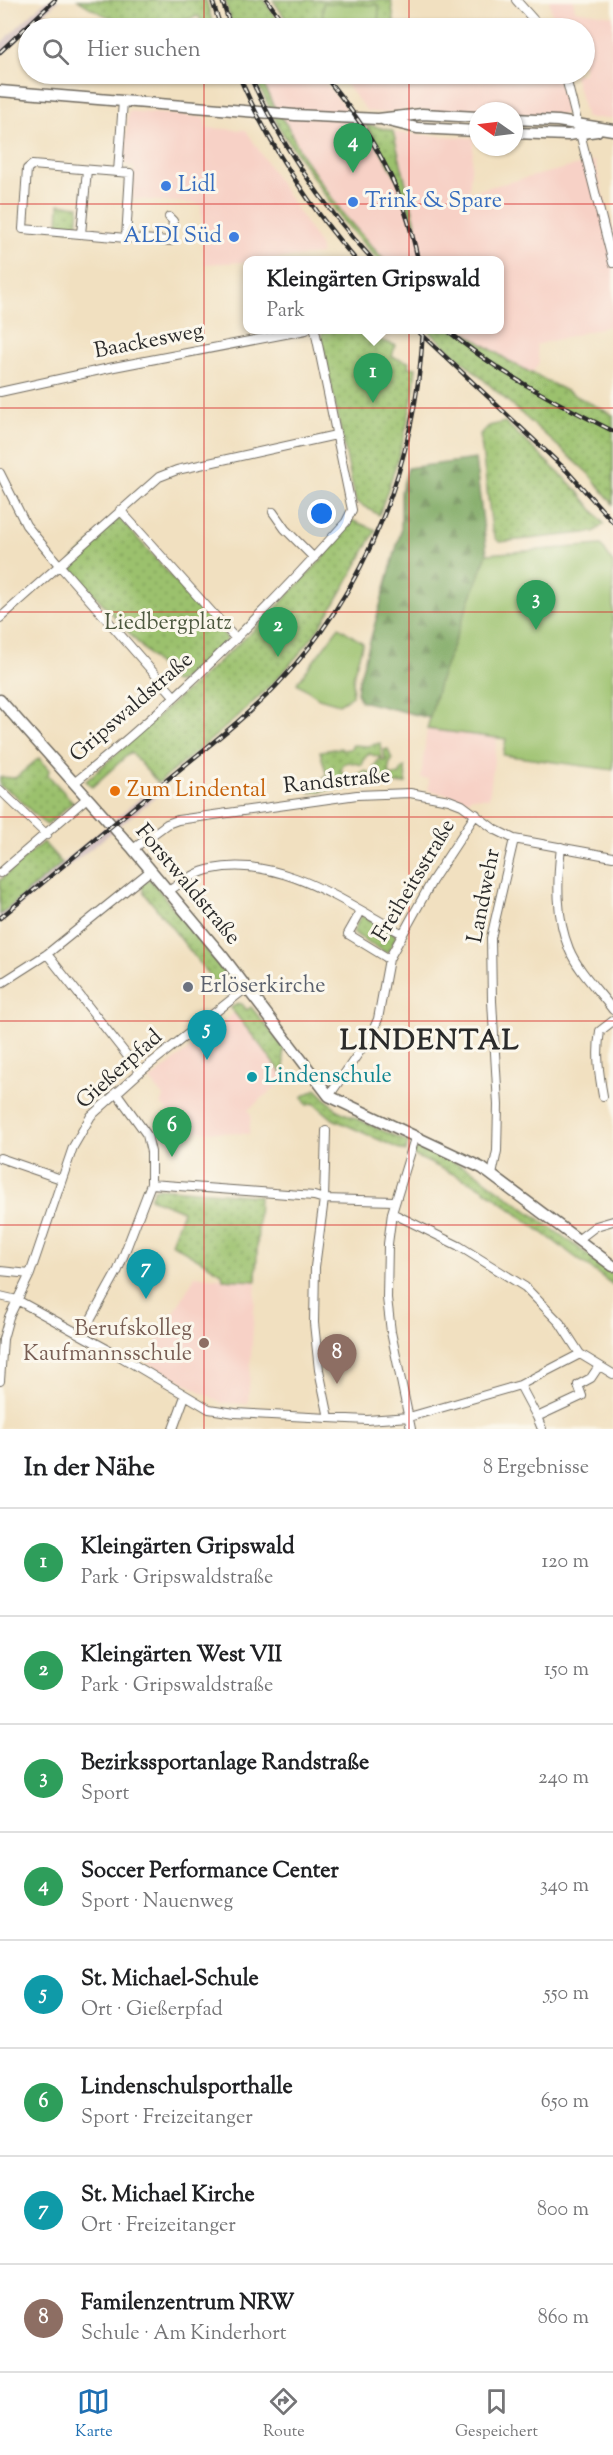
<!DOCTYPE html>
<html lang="de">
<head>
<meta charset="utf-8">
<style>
  body { margin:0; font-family:"Sorts Mill Goudy",serif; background:#f6f6f6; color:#202124 }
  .compass { position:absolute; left:469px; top:102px; width:54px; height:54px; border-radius:50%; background:#fff; box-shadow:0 2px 4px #0004; rotate:284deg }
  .you { position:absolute; left:322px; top:514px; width:21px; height:21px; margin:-15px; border:4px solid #fff; border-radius:50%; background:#1a73e8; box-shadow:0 0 0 9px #1a73e833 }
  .badge { display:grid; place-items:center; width:39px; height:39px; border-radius:50%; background:#1f6fb2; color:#fff; font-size:20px; font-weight:700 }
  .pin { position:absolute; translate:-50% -50px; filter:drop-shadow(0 2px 3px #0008) }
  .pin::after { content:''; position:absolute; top:32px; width:21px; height:18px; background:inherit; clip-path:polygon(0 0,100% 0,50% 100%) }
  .popup { position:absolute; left:243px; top:256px; width:261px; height:78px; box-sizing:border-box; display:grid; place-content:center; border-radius:12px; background:#fff; filter:drop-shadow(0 2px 4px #0005); font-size:20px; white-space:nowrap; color:#757577 }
  .popup b { font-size:22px; color:#202124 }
  .popup::after { content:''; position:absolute; left:50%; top:100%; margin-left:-12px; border:12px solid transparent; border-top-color:#fff }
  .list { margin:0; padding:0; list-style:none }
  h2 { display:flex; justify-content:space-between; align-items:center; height:78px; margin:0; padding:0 24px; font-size:26px }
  h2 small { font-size:20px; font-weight:400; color:#757577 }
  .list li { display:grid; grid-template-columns:39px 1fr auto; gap:18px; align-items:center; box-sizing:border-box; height:108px; padding:0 24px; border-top:2px solid #e0e0e0 }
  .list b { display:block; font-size:22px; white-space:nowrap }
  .list p { margin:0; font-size:20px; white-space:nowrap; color:#757577 }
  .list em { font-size:20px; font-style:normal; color:#757577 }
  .icon { flex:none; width:33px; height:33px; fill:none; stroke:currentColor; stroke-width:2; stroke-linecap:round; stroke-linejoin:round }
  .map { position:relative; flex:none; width:613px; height:1429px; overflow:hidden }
  .search { position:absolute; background:#fff; box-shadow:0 2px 4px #0004; left:18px; right:18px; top:18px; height:66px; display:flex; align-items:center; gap:15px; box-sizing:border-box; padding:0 21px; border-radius:33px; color:#757577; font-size:22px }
  .sheet { height:942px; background:#fff }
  nav { display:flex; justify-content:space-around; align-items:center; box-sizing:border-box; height:84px; border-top:2px solid #e0e0e0; background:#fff; font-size:16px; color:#757577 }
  nav a { display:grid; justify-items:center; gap:3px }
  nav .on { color:#1f6fb2 }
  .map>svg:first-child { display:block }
  .built { fill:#f7d1c6 }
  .railway { fill:#d2bfbf }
  .green { fill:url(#green-dots); stroke:#63764c; stroke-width:1.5 }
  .forest { fill:url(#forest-firs); stroke:#546946; stroke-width:1.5 }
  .pitch { fill:#9bc16d; stroke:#63764c; stroke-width:1.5 }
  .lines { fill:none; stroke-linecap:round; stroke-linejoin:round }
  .street-casing { stroke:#706a5f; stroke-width:10 }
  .secondary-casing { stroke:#706a5f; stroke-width:13 }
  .street { stroke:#fff; stroke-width:8 }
  .secondary { stroke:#fff; stroke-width:10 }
  .rail-casing { stroke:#2b2b2b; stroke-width:4.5 }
  .rail { stroke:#fbf7ec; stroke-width:2; stroke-dasharray:7; stroke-linecap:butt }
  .grid { fill:none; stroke:#d62828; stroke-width:1.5; stroke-opacity:0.55 }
  .shop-dot { fill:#3f7fe0; stroke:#fbf7ec; stroke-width:2 }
  .food-dot { fill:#e8710a; stroke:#fbf7ec; stroke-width:2 }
  .worship-dot { fill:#6b7280; stroke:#fbf7ec; stroke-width:2 }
  .culture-dot { fill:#0f9aa8; stroke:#fbf7ec; stroke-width:2 }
  .education-dot { fill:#8d6e63; stroke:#fbf7ec; stroke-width:2 }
  .labels { text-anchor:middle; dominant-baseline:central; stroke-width:6; stroke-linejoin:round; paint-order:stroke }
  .shop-label { font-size:22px; fill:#366cbe; stroke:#fbf7ec; text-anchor:start }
  .street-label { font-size:22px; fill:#2b2b2b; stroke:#fbf7ec }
  .park-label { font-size:22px; fill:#4d583f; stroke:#fbf7ec }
  .food-label { font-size:22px; fill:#c56008; stroke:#fbf7ec; text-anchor:start }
  .worship-label { font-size:22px; fill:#5b616d; stroke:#fbf7ec; text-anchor:start }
  .culture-label { font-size:22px; fill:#0d838f; stroke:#fbf7ec; text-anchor:start }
  .education-label { font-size:22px; fill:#785e54; stroke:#fbf7ec; text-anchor:end }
  .district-label { font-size:28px; font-weight:bold; letter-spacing:1.5px; fill:#2b2b2b; stroke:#fbf7ec }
</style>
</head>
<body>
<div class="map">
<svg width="613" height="1429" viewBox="0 0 613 1429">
  <defs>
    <pattern id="green-dots" width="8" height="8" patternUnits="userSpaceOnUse" patternTransform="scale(1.5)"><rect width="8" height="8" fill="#9bc16d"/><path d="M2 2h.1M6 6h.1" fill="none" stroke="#7f9d5a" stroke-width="1.8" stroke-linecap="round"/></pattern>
    <pattern id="forest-firs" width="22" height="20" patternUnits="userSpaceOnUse" patternTransform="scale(1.5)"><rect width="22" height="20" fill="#7ca760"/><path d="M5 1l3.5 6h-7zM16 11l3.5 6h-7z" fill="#66884f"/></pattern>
  </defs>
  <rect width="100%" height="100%" fill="#fbf7ec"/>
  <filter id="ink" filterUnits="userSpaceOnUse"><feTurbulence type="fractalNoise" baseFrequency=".0167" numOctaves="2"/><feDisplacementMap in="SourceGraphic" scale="12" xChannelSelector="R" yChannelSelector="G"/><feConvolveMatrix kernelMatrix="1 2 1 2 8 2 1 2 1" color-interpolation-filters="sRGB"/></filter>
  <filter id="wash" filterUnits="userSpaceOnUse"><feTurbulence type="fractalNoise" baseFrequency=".008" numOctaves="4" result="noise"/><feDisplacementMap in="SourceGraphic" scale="24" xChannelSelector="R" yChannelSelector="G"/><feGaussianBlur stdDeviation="1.35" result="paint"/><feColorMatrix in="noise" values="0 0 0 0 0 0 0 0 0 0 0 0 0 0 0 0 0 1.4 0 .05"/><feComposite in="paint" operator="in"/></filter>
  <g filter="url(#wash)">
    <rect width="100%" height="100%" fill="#f1e0c0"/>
    <!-- built -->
    <path class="built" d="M549,0H573L575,10L613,16V118H586L574,74H584V28H555Z
      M266,74H318L344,106L354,123L365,124L398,180L416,228L395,133L474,138L469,192L595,161L613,233V325L536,345L539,362L532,374L461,330H499V260H384L343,214L302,155L288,127L272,103L260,76Z
      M337,74H557L567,110L563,115L514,114V111L478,113L405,110L383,113L367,111Z
      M128,111L205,117L206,128L246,130L319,244L321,254L271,260H247V262L204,264L201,204L132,199L134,167L127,165L124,160Z
      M427,729L497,738L489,798L470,797L469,800L428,790L429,779L421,778Z
      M234,1013L286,1078L248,1110L251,1115L249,1134L194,1131L195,1122L182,1124L173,1117L168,1118L167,1111L161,1104L164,1097L150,1080Z
      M195,1276L256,1281L248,1404L222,1403L146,1362Z"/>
    <!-- railway -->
    <path class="railway" d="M46,0H59L0,56V44Z
      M158,783L167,788L0,921V915Z"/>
    <!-- green -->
    <path class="green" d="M78,0H206L214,28H203L199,16C154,30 118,28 78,0Z
      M225,0H264L283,28H233Z
      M273,0H391L395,28H292Z
      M253,74H266L260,76L272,103L288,127L302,155L343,214L384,260H378L342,220L280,129Z
      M365,124L393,131L417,228L414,227L398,180Z
      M59,204L79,206L77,229H58Z
      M330,330H382L379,340L395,345L392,357L409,362L408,367L416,368C412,419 396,467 379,515L356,502L321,338L322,333Z
      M428,330H461L512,363L613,415V504L589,474Z
      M505,422L578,491L604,524L594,532L500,542L496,539L492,530L480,434L489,426Z
      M120,519L227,638L225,643L181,682H173L71,568L72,560L115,521Z
      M351,520L376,530C352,572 331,616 299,654C258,703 208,742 158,783L131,752L92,787L86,781L266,619L321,560Z
      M380,743L382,758L370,754L366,756L362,765L349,762L343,764L341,771L346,776L338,789L308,793L313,791L312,782L324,780V776H327L320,751L341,748L342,750L350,749L353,745L368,746Z
      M388,749L392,760L389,765L390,776L400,774L402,768L405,767L406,783L387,785L374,767L379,759L385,761L384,750Z
      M39,758L49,770L48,775L73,802L47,825L41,821L14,794L0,786V777L15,778Z
      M364,771L374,774L383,785L343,789V785Z
      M43,842L62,863L0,915V880Z
      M150,879L227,976L223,980L232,991L226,996L144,893L141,883L144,880L146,882Z
      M365,916L394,933L396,937L388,952L386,953L353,933L360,917Z
      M237,1003L242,1004L247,1010L251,1007L284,1048L283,1055L286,1078L233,1011L231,1008Z
      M316,1089L337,1110L408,1142L406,1152L333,1119L314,1103L307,1105L302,1097Z
      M416,1145L473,1171L613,1273V1285L481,1187L413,1155Z
      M158,1188L259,1196L256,1281L223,1279L222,1273L171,1243L183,1211L150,1198L154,1189Z"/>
    <!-- forest -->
    <path class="forest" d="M475,459L487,554L440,680L430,718L361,701L357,693L358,684L401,531V491L408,468Z"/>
    <!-- pitch -->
    <path class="pitch" d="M323,3L379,5L378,28H322Z
      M601,545L613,563V770L503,755L506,739L427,729L440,680L487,554Z
      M339,627L363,643L354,672L352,696L339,704L319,698L297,683Z"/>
  </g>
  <g filter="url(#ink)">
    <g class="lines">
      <defs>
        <path id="street" d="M516,0L541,28
          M565,74L613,263
          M118,172L123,101
          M81,234L87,170
          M126,238L23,229L27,169L32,165L130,173L126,238L171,241L173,221L169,217
          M0,392L114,367L306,330
          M0,473L26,525L59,565L174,696
          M120,510L236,639
          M273,512L285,529L314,558
          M0,618L159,477L177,470L336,435
          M74,783C172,705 262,616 346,522L352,510L315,330
          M0,790L47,835
          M561,847C557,881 556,917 569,949C578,971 599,991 613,1010
          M133,849L167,824L178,820L357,795L410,793L449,800L462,805L494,829L514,839L613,857
          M0,873L87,798
          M167,892C181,883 195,872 212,869C281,855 345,903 403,934
          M361,911L348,934L389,959
          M47,954L140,1072
          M0,984L47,954L150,871
          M329,1096L371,1035L378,1019L389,959L432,881L476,814
          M603,1096C599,1074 596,1054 600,1031L613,1021
          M326,1131L324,1199L315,1267L314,1323L319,1370L329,1418
          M0,1158L61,1179
          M492,1175L497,1151L498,1105L492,1001L491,938L514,839
          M151,1184L314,1196L324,1199L394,1201
          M392,1213L459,1246L525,1287L560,1323L580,1354L613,1374
          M579,1239L596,1226L613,1221
          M0,1271L30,1274
          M0,1296L17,1300L116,1354L209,1409L235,1413L367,1420L409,1417L520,1385
          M82,1335L118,1270L151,1184V1152L147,1135L116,1092
          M580,1354L520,1385L537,1417L582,1396L578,1385L591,1378L599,1366
          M0,1381L3,1339L9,1317L30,1274L73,1147L91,1116L140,1072L246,988
          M537,1417L542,1429
          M173,1429L185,1396
          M411,1429L391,1332L387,1298L388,1244L392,1213L415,1138"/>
        <path id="secondary" d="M0,91L295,115L378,119L422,114L478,117
          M514,119L558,121L613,130
          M384,120L417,128L478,131
          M514,133L568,135L597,131
          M0,700L133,849L224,958L329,1096L482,1168L613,1266"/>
      </defs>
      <!-- street casing -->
      <use href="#street" class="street-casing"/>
      <!-- secondary casing -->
      <use href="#secondary" class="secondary-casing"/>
      <!-- street -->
      <use href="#street" class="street"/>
      <!-- secondary -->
      <use href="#secondary" class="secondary"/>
      <defs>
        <path id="rail" d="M212,0L221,28
          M222,0L231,28
          M267,0L287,28
          M0,52L55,0
          M238,74C267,141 308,205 356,260
          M249,74C279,142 322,205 373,260
          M323,74C371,132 403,185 418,260
          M447,330C496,372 555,402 613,431
          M418,331L567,471L613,522
          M0,918C56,872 112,826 168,779C204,749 242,721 275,687C368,590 416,462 423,330"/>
      </defs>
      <!-- rail casing -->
      <use href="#rail" class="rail-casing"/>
      <!-- rail -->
      <use href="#rail" class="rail"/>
    </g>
  </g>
  <!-- grid -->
  <path class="grid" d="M204,0V28M409,0V28M204,74V1429M409,74V1429M0,204H613M0,408H613M0,612H613M0,817H613M0,1021H613M0,1225H613"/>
  <!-- markers -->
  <g class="shop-dot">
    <circle cx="166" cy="186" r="6"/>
    <circle cx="353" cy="202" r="6"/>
    <circle cx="234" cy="237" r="6"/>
  </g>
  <circle class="food-dot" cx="115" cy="791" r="6"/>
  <circle class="worship-dot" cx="188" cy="987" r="6"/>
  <circle class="culture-dot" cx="252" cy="1077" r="6"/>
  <circle class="education-dot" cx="204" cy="1343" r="6"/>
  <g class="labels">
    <!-- shop labels -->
    <g class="shop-label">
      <text x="178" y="186">Lidl</text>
      <text x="365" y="202">Trink &amp; Spare</text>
      <text x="222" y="237" text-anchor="end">ALDI Süd</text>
    </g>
    <!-- street labels -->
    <g class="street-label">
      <text transform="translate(149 342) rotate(-11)">Baackesweg</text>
      <text transform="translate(132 708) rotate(-41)">Gripswaldstraße</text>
      <text transform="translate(337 782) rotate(-6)">Randstraße</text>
      <text transform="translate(415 881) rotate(-59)">Freiheitsstraße</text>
      <text transform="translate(187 885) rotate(50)">Forstwaldstraße</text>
      <text transform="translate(485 896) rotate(-79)">Landwehr</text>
      <text transform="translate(120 1070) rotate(-42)">Gießerpfad</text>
    </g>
    <!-- park labels -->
    <g class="park-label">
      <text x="168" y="624">Liedbergplatz</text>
    </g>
    <!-- food labels -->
    <g class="food-label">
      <text x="127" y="791">Zum Lindental</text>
    </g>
    <!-- worship labels -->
    <g class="worship-label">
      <text x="200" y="987">Erlöserkirche</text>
    </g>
    <!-- culture labels -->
    <g class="culture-label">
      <text x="264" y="1077">Lindenschule</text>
    </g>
    <!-- education labels -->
    <g class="education-label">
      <text x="192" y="1330">Berufskolleg<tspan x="192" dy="25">Kaufmannsschule</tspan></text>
    </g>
    <!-- district labels -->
    <g class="district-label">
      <text x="430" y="1042">LINDENTAL</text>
    </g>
  </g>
</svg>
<svg class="compass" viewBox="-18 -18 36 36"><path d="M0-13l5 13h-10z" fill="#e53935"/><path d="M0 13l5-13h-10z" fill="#757577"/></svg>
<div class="you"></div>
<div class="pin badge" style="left:373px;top:403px;background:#2e9e5b">1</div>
<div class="popup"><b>Kleingärten Gripswald</b>Park</div>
<div class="pin badge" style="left:278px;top:657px;background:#2e9e5b">2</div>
<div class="pin badge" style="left:536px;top:630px;background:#2e9e5b">3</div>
<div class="pin badge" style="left:353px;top:173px;background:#2e9e5b">4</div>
<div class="pin badge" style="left:207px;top:1060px;background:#0f9aa8">5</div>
<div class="pin badge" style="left:172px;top:1157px;background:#2e9e5b">6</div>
<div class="pin badge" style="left:146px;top:1299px;background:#0f9aa8">7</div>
<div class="pin badge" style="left:337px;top:1384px;background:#8d6e63">8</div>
<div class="search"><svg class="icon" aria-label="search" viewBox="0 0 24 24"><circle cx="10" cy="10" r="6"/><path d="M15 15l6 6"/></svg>Hier suchen</div>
</div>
<section class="sheet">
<h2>In der Nähe<small>8 Ergebnisse</small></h2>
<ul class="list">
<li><span class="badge" style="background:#2e9e5b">1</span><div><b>Kleingärten Gripswald</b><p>Park · Gripswaldstraße</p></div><em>120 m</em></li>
<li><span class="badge" style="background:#2e9e5b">2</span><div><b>Kleingärten West VII</b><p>Park · Gripswaldstraße</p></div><em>150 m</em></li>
<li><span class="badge" style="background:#2e9e5b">3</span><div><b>Bezirkssportanlage Randstraße</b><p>Sport</p></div><em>240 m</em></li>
<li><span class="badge" style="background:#2e9e5b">4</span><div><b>Soccer Performance Center</b><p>Sport · Nauenweg</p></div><em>340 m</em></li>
<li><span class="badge" style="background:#0f9aa8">5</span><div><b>St. Michael-Schule</b><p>Ort · Gießerpfad</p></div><em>550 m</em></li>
<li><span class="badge" style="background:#2e9e5b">6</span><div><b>Lindenschulsporthalle</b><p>Sport · Freizeitanger</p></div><em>650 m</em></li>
<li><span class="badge" style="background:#0f9aa8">7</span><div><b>St. Michael Kirche</b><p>Ort · Freizeitanger</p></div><em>800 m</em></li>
<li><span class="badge" style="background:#8d6e63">8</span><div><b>Familenzentrum NRW</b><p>Schule · Am Kinderhort</p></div><em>860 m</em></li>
</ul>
</section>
<nav>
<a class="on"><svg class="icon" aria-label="map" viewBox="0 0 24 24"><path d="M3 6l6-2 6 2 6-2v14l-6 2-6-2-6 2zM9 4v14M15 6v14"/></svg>Karte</a>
<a><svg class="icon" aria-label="directions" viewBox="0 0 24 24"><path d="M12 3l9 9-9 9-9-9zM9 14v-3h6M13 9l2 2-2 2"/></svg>Route</a>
<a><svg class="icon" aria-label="saved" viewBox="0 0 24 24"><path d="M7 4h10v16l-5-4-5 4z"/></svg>Gespeichert</a>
</nav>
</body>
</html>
